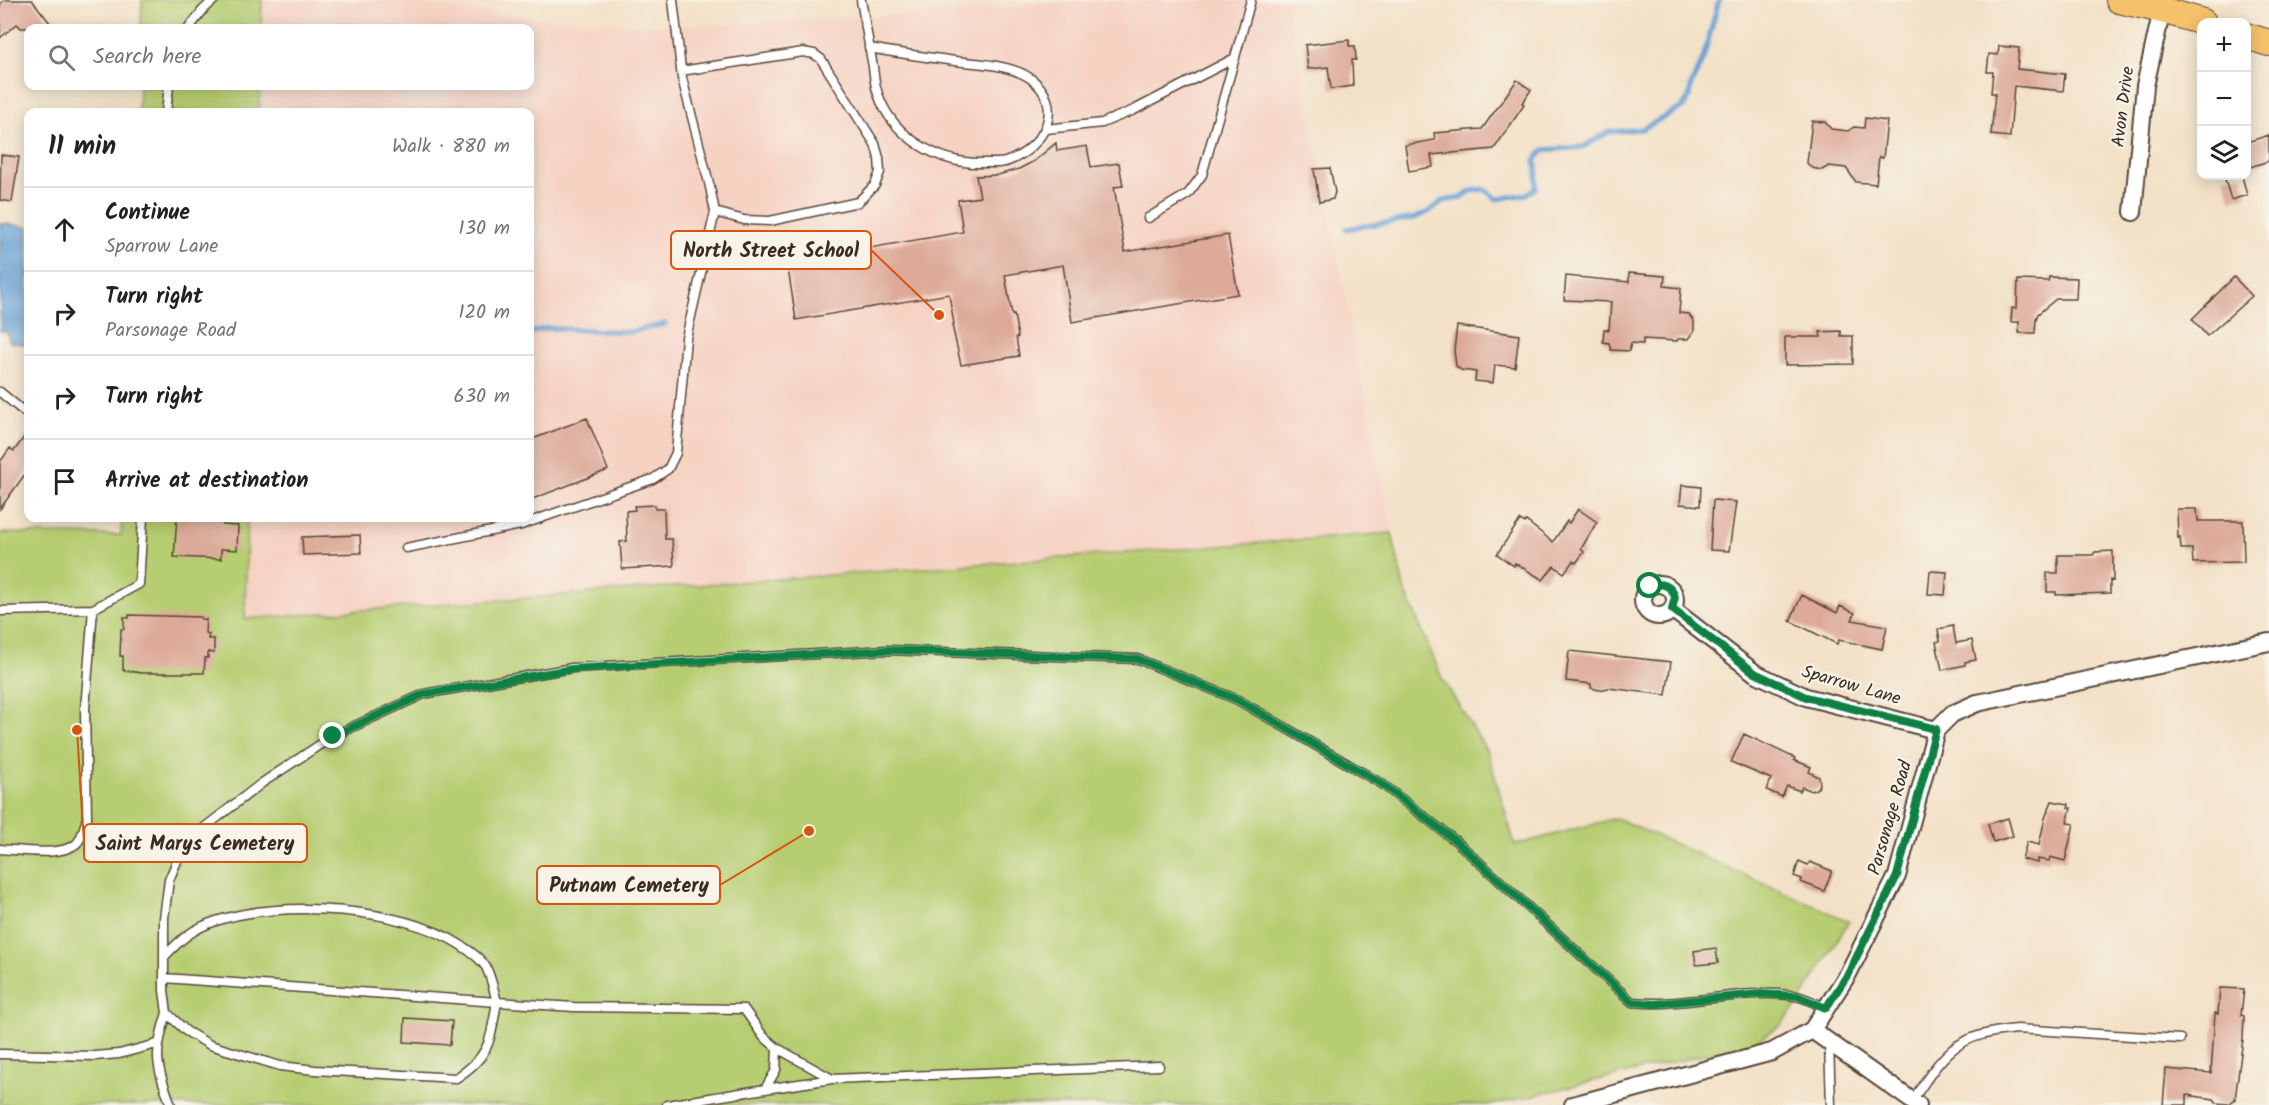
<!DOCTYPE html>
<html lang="en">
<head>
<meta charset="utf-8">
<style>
  body { margin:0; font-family:Kalam,sans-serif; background:#f2f2f2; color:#222 }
  .controls { position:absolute; right:18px; top:18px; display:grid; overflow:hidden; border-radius:12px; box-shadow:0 3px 15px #0003 }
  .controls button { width:54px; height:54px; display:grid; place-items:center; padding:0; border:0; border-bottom:2px solid #e0e0e0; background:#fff; color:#222; font:30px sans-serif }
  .stop { position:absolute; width:18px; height:18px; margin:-14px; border:4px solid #0b8043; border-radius:50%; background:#fff }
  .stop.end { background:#0b8043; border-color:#fff; box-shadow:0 2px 6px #0008 }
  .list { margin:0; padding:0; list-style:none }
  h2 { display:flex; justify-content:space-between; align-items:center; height:78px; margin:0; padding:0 24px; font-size:26px }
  h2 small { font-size:20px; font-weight:400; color:#767676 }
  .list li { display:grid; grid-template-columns:39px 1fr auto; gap:18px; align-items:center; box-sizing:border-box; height:84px; padding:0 24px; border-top:2px solid #e0e0e0 }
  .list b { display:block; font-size:22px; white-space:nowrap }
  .list p { margin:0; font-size:20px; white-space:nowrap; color:#767676 }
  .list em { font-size:20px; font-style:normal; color:#767676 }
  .icon { flex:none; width:33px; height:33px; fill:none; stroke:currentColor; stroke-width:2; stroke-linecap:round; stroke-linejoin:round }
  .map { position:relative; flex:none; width:2269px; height:1105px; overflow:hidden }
  .search { position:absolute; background:#fff; box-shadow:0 3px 15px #0003; left:24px; top:24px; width:510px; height:66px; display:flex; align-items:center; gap:15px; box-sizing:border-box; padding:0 21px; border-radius:12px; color:#767676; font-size:22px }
  .panel { position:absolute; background:#fff; box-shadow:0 3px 15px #0003; left:24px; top:108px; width:510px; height:414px; border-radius:12px }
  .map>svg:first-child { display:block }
  .built { fill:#f6d2c3 }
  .green { fill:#b6cd71; stroke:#787c48; stroke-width:1.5 }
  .water { fill:#66a1d6; stroke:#50667a; stroke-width:1.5 }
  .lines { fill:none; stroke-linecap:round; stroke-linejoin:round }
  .stream { stroke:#66a1d6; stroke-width:5 }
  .building { fill:#da9 }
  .lane-casing { stroke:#574537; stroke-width:11 }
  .street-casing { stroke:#574537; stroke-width:20 }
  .primary-casing { stroke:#574537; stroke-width:28 }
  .lane { stroke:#fff; stroke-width:8 }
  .street { stroke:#fff; stroke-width:16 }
  .primary { stroke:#f5c16b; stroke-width:26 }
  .route { stroke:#0b8043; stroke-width:8 }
  .labels { text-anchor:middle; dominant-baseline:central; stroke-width:4.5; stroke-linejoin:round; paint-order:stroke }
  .street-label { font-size:18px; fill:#3b2a1e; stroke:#f7f3e8 }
  .leader { fill:none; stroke:#d7540e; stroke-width:2 }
  .callout-dot { fill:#d7540e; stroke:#f7f3e8; stroke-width:2 }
  .callout { fill:#f7f3e8; stroke:#d7540e; stroke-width:2 }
  .callout-label { font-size:20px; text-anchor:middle; font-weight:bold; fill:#3b2a1e }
</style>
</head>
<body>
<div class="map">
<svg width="2269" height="1105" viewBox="0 0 2269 1105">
  <rect width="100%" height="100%" fill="#f7f3e8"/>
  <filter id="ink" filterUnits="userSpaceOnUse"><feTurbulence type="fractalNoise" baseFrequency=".0167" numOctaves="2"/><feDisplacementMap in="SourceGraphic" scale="12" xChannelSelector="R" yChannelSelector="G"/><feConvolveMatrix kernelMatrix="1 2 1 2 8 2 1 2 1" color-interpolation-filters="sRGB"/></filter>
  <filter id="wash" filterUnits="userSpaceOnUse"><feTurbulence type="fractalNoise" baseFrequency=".008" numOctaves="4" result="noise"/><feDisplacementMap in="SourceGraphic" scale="24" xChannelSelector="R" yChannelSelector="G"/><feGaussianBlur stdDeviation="1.35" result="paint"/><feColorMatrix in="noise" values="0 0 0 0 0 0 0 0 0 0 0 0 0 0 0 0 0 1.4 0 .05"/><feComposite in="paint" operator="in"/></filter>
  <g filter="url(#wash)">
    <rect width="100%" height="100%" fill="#f3e1c7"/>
    <!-- built -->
    <path class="built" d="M262,0H387L513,16L645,26L745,24L1106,0H1287L1392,533L244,619L247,518H530V112H259L260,86H530V28H261Z"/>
    <!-- green -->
    <path class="green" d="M142,0H262L261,28H141Z
      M139,86H260L259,112H138Z
      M122,518H247L245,619L1392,533L1404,588L1442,678L1488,753L1515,845L1616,818L1849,921L1798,1004L1780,1026L1754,1043L1492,1105H0V533L121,535Z"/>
    <!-- water -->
    <path class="water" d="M0,223L28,227V345L10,342L6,331H0Z"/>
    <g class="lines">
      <!-- stream -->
      <path class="stream" d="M1346,229L1415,218L1428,212L1443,201L1461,198L1471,191L1484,189L1497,199L1527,194L1536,188L1537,172L1535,160L1544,150L1583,147L1609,132L1642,129L1683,107L1689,98L1691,85L1703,59L1719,0
        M530,333L546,328L630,332L665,324"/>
    </g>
    <g id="blocks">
      <!-- building -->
      <path class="building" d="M5,0H32L54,28H21L17,24L0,38V4Z
        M1349,40V46H1355L1356,60H1352L1353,86L1331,89L1328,67L1308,69L1305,45Z
        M1999,46L2019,48L2017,69L2065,74L2063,91L2014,86L2010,137L1991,135L1995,93H1991L1993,72H1987L1989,54L1998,55Z
        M1517,80L1531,90L1522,103L1524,105L1494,149L1431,155L1433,167L1409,171L1405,145L1435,140L1434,133L1482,129Z
        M1865,118L1887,121L1883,158L1879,157L1876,184L1856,182L1846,168L1829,166L1822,170L1812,168L1807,163L1812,121L1825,122L1831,129L1848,131L1854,127L1864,128Z
        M2269,135V161L2247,168V142Z
        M1056,143L1057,151L1087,146L1091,167L1119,163L1123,186L1114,187L1125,252L1228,235L1238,294L1072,322L1063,265L1005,275L1012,315L1014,314L1018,337H1016L1019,356L961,365L952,325L954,324L949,294L796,320L787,262L963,232L958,200L980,197L976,176L998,175L1019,169L1034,161Z
        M1,155L19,157L12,202L0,200Z
        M1330,168L1335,192L1333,199L1319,202L1314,169Z
        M2224,176H2242L2247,195L2231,200Z
        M1629,273L1665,276L1664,286L1681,288L1679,313L1689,314L1694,322V331L1688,339H1678L1677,341L1643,339V344L1631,343L1629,351L1611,350L1609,343L1603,342L1604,329L1609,330L1611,302L1564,300L1566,276L1629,282Z
        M2049,277L2077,278L2076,299H2056L2038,314L2036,319L2035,333H2019V322H2011L2012,308H2017L2018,280L2048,281Z
        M2234,277L2252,296L2207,336L2192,319Z
        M1457,326L1519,335L1515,367L1495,365L1493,383L1475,381L1476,372L1461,370L1456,366L1454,350Z
        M1841,331V336H1853V364L1785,365V337H1821L1820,332Z
        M587,418L608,470L530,500V440Z
        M28,432V470L0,509V462L10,448L14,451Z
        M1682,485L1701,487L1700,506L1680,504Z
        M1713,500L1736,502L1729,551L1710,550Z
        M655,505V509H664L665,539H672L674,566L622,569L620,542L627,541L626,511L635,510L634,506Z
        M1578,509L1597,522L1581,549L1584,552L1576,563L1573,561L1564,573L1554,566L1543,580L1515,563L1514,566L1497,554L1520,520L1525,523L1526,521L1553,542L1567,521L1569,523Z
        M2177,509H2197L2198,521H2243L2244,562L2193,563L2192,549H2181L2180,537L2178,538Z
        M177,518H220L223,525L238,526L237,550L221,549V559L174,557Z
        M360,535L361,553L303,555L302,537Z
        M2113,551V581L2110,580V593L2056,595V592H2047V573H2058V555H2093L2095,552Z
        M1930,571L1947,572L1945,595L1928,594Z
        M1802,595L1837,613L1840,606L1855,613L1852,620L1887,626L1882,649L1839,640L1837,644L1790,621Z
        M129,615L201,617V619H206L205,633L209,634L208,639H214V653L208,652V658H205L204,673H141L123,670V656H120L121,629H124V617L129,618Z
        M1953,626L1956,643L1972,640L1976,660L1965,662V665L1942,670L1936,642L1940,641L1938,629Z
        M1569,651L1671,662L1666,695L1608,688L1599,690L1591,688V684L1566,681Z
        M1744,734L1795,758L1794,760L1811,767L1809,772L1819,777L1820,784L1818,788L1812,791L1802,787L1800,791L1787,786L1782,797L1767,790L1771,779L1731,762Z
        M2052,801L2069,804L2068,808H2071L2067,823L2074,824L2065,861L2050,857L2049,861L2037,859V863L2022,859L2027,842L2039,845L2045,818Z
        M2008,818L2013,836L1993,842L1988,824Z
        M1799,861L1808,865L1810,862L1832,871L1824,891L1801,882L1802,879L1794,876Z
        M1716,948L1718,963L1696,965L1694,951Z
        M2220,988L2244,989L2241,1015L2244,1016L2243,1039L2235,1099L2229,1104L2217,1103L2214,1099L2187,1095V1105H2163L2166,1069L2211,1073L2215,1013L2218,1014Z
        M405,1018L452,1021L450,1045L404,1042Z"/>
    </g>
  </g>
  <g filter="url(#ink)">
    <use href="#blocks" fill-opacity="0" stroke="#574537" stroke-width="1.5"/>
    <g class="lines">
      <defs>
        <path id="lane" d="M861,0C865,22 869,45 873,67C874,76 875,86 878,94C893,138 941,165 985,163C992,163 1002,164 1008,161C1044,148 1067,105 1030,78C1009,64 978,64 955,61C926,57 897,53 869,48
          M189,28L203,10L214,0
          M681,71L803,52L814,54L821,59L875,144L879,158L880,172L875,185L858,202L770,221L744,220L715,212
          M166,112L169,86
          M1046,129L1102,123L1134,110L1235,58
          M1148,218L1188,194L1202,175L1251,0
          M0,392L28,415
          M406,548L521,525L653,479L668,469L676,453L686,338L715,212L710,187L682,78L673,0
          M0,611L93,609L139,584L143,518
          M0,849C20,850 60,857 76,844C83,838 84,826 87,818L85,709L93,609
          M164,957C181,939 192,929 216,921C281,899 404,907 462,946C470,951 480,958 486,967C491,977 494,991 497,1002L164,978
          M167,1013C153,1057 156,1063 171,1105
          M1829,1043L1831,1105
          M777,1048L776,1070L765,1089L832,1079
          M0,1054L95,1056L119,1054L157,1044
          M1159,1066L832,1079L777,1048L763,1036L744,1009L574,1007L497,1002C490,1040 491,1056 456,1078L315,1070L280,1066L210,1045L186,1031L167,1013L164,990V918L169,880L180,854L200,831L262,783L333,736L424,694L572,668L887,650L1138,659L1238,700L1382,784L1457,842L1632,1002C1685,1008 1745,987 1796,996C1806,998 1817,1004 1826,1008
          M1912,1101C1946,1051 1954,1035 2017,1029L2180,1039
          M667,1105L765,1089"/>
        <path id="street" d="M2133,212L2145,86L2162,10
          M1643 600a16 16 0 1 1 32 0a16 16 0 1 1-32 0Z
          M1672,609L1755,673L1806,697L1936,730
          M1812,1030L1918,1105
          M1573,1105L1772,1052L1812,1030L1848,974L1897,876L1936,730L1952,714L1977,703L2269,642"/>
        <path id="primary" d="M2119,0L2162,10L2203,22
          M2246,36L2269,43"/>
      </defs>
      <!-- lane casing -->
      <use href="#lane" class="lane-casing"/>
      <!-- street casing -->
      <use href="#street" class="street-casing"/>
      <!-- primary casing -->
      <use href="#primary" class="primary-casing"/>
      <!-- lane -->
      <use href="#lane" class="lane"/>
      <!-- street -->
      <use href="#street" class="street"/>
      <!-- primary -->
      <use href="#primary" class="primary"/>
    </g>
  </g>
  <g class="lines" filter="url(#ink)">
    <!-- route -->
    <path class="route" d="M333,736L424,694L572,669L887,650L1138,659L1238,700L1382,784L1457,842L1632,1002L1654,1004L1760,994L1797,996L1826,1008L1848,974L1897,876L1936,729L1806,697L1755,673L1672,609L1675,597C1671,585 1662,582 1650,586"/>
  </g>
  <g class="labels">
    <!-- street labels -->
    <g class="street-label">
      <text transform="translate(2124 107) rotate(-83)">Avon Drive</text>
      <text transform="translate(1851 686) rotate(16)">Sparrow Lane</text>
      <text transform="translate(1891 818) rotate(-74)">Parsonage Road</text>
    </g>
  </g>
  <!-- callouts -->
  <path class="leader" d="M939 315L871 250M77 730L84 843M809 831L720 885"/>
  <g class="callout-dot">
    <circle cx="939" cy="315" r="6"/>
    <circle cx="77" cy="730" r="6"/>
    <circle cx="809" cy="831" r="6"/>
  </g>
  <g class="callout">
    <rect x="671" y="231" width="200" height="38" rx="6"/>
    <rect x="84" y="824" width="223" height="38" rx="6"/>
    <rect x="537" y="866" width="183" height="38" rx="6"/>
  </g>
  <g class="callout-label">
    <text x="771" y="257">North Street School</text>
    <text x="195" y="850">Saint Marys Cemetery</text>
    <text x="629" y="892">Putnam Cemetery</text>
  </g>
</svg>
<div class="controls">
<button>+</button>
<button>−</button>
<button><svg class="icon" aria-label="layers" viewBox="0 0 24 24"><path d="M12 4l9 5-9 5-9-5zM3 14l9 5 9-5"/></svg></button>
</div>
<div class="stop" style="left:1650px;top:586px"></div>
<div class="stop end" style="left:333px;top:736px"></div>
<div class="search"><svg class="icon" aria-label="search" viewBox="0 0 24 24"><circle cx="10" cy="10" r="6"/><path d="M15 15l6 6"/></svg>Search here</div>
<section class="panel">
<h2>11 min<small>Walk · 880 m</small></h2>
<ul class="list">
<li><svg class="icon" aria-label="ahead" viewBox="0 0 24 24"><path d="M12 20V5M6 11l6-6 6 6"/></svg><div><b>Continue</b><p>Sparrow Lane</p></div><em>130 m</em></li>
<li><svg class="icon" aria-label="right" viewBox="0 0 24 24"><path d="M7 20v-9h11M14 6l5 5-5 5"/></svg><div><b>Turn right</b><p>Parsonage Road</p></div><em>120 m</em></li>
<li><svg class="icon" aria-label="right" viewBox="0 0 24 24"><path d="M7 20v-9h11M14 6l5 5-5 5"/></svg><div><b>Turn right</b></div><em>630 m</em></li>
<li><svg class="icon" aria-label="arrive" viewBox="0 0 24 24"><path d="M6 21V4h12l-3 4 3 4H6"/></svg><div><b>Arrive at destination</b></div></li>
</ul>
</section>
</div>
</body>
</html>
